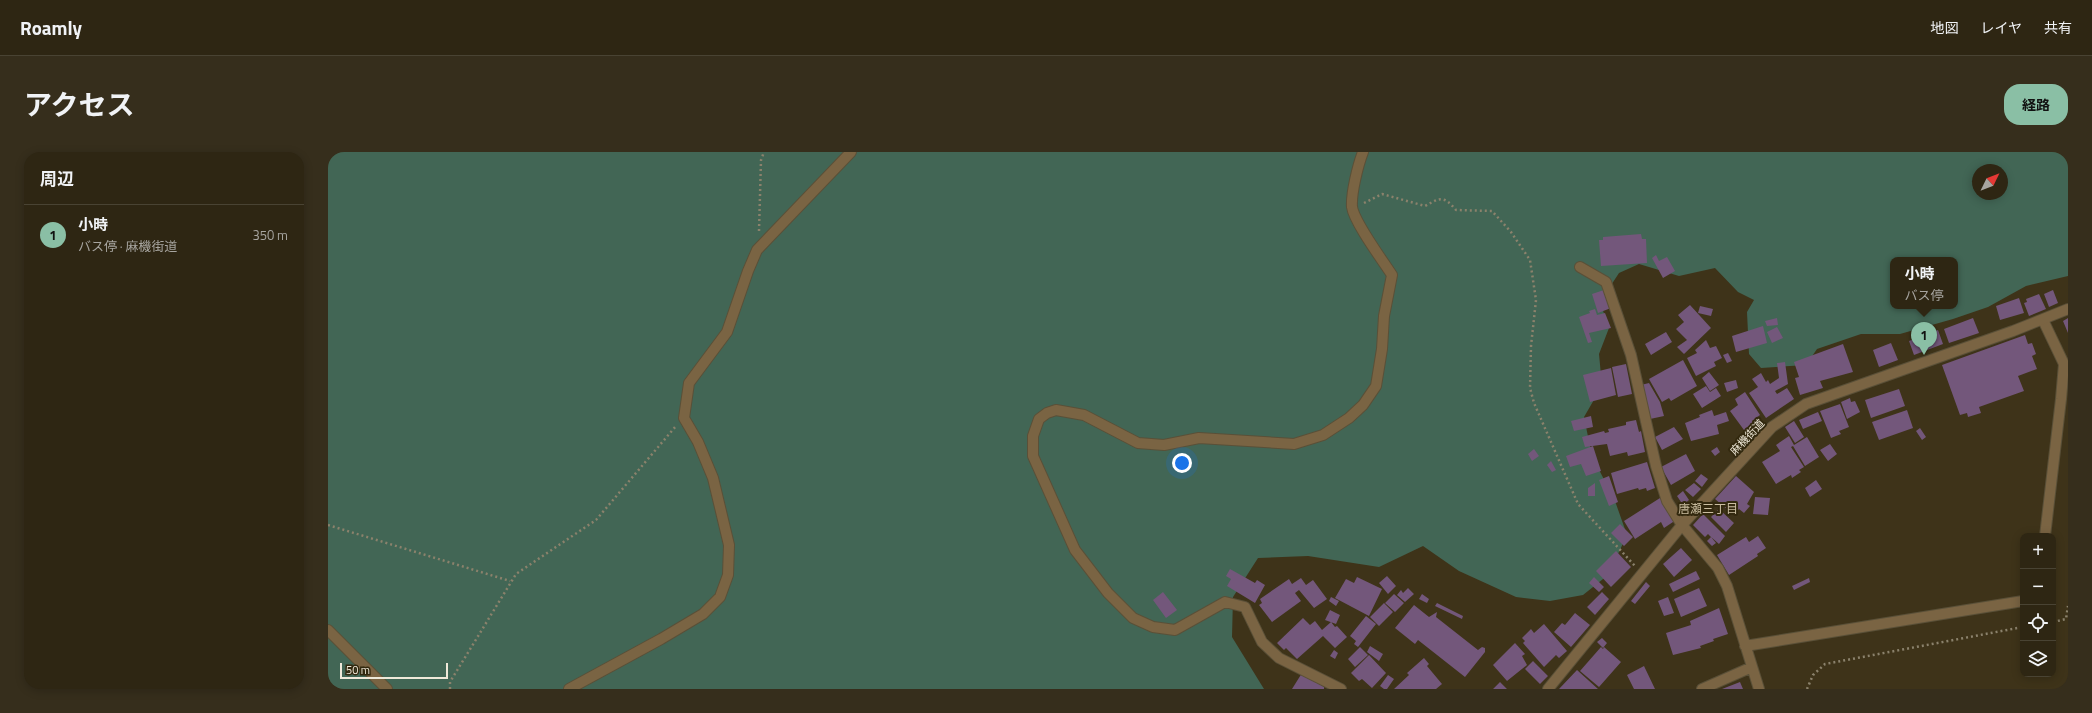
<!DOCTYPE html>
<html lang="ja">
<head>
<meta charset="utf-8">
<style>
  body { margin:0; font-family:"Titillium Web","Noto Sans JP",sans-serif; background:#362e1c; color:#f1f3f6 }
  .controls { position:absolute; right:12px; bottom:12px; display:grid; overflow:hidden; border-radius:8px; box-shadow:0 2px 10px #0003 }
  .controls button { width:36px; height:36px; display:grid; place-items:center; padding:0; border:0; border-bottom:1px solid #494333; background:#2e2613; color:#f1f3f6; font:20px sans-serif }
  .compass { position:absolute; left:1644px; top:12px; width:36px; height:36px; border-radius:50%; background:#2e2613; box-shadow:0 2px 10px #0003; rotate:47deg }
  .scale { position:absolute; left:12px; bottom:10px; width:108px; box-sizing:border-box; padding-left:4px; border:2px solid #efe9d9; border-top:0; font-size:11px; line-height:14px; white-space:nowrap; color:#efe9d9; -webkit-text-stroke:3px #33290f; paint-order:stroke }
  .you { position:absolute; left:854px; top:311px; width:14px; height:14px; margin:-10px; border:3px solid #fff; border-radius:50%; background:#1a73e8; box-shadow:0 0 0 6px #1a73e833 }
  .badge { display:grid; place-items:center; width:26px; height:26px; border-radius:50%; background:#8abfa5; color:#111; font-size:13px; font-weight:700 }
  .pin { position:absolute; translate:-50% -33px; filter:drop-shadow(0 1px 2px #0008) }
  .pin::after { content:''; position:absolute; top:21px; width:14px; height:12px; background:inherit; clip-path:polygon(0 0,100% 0,50% 100%) }
  .popup { position:absolute; left:1562px; top:105px; width:68px; height:52px; box-sizing:border-box; display:grid; place-content:center; border-radius:8px; background:#2e2613; filter:drop-shadow(0 1px 3px #0005); font-size:13px; white-space:nowrap; color:#a7a5a0 }
  .popup b { font-size:15px; color:#f1f3f6 }
  .popup::after { content:''; position:absolute; left:50%; top:100%; margin-left:-8px; border:8px solid transparent; border-top-color:#2e2613 }
  .list { margin:0; padding:0; list-style:none }
  h2 { display:flex; justify-content:space-between; align-items:center; height:52px; margin:0; padding:0 16px; font-size:17px }
  h2 small { font-size:13px; font-weight:400; color:#a7a5a0 }
  .list li { display:grid; grid-template-columns:26px 1fr auto; gap:12px; align-items:center; box-sizing:border-box; height:60px; padding:0 16px; border-top:1px solid #494333 }
  .list b { display:block; font-size:15px; white-space:nowrap }
  .list p { margin:0; font-size:13px; white-space:nowrap; color:#a7a5a0 }
  .list em { font-size:13px; font-style:normal; color:#a7a5a0 }
  .icon { flex:none; width:22px; height:22px; fill:none; stroke:currentColor; stroke-width:2; stroke-linecap:round; stroke-linejoin:round }
  .map { position:relative; flex:none; width:1740px; height:537px; overflow:hidden; border-radius:16px }
  header { display:flex; align-items:center; gap:24px; box-sizing:border-box; height:56px; padding:0 20px; background:#2e2613; border-bottom:1px solid #494333 }
  header strong { font-size:19px }
  nav { display:flex; gap:22px; margin-inline-start:auto; font-size:14px }
  .intro { display:flex; align-items:center; justify-content:space-between; box-sizing:border-box; height:96px; padding:0 24px }
  h1 { margin:0; font-size:28px }
  .button { padding:10px 18px; border-radius:16px; background:#8abfa5; color:#111; font-size:14px; font-weight:700 }
  main { display:flex; gap:24px; padding:0 24px }
  aside { flex:1; background:#2e2613; border-radius:16px; box-shadow:0 2px 10px #0003 }
  .map>svg:first-child { display:block }
  .green { fill:#426655; fill-rule:evenodd }
  .building { fill:#73577b }
  .lines { fill:none; stroke-linecap:round; stroke-linejoin:round }
  .minor-casing { stroke:#5a5038; stroke-width:12 }
  .tertiary-casing { stroke:#5a5038; stroke-width:12 }
  .path { stroke:#8b826c; stroke-width:2.5; stroke-dasharray:2 3; stroke-linecap:butt }
  .minor { stroke:#7a6443; stroke-width:10 }
  .tertiary { stroke:#7a6443; stroke-width:10 }
  .labels { text-anchor:middle; dominant-baseline:central; stroke-width:4; stroke-linejoin:round; paint-order:stroke }
  .street-label { font-size:11px; fill:#efe9d9; stroke:#33290f }
  .neighbourhood-label { font-size:12px; fill:#cbbea1; stroke:#33290f }
</style>
</head>
<body>
<header>
<strong>Roamly</strong>
<nav><a>地図</a><a>レイヤ</a><a>共有</a></nav>
</header>
<div class="intro"><h1>アクセス</h1><a class="button">経路</a></div>
<main>
<aside>
<h2>周辺<small></small></h2>
<ul class="list">
<li><span class="badge">1</span><div><b>小時</b><p>バス停 · 麻機街道</p></div><em>350 m</em></li>
</ul>
</aside>
<div class="map">
<svg width="1740" height="537" viewBox="0 0 1740 537">
  <rect width="100%" height="100%" fill="#3e3319"/>
  <!-- green -->
  <path class="green" d="M0,0H1740V124L1698,134L1660,155L1625,167L1572,182H1533L1489,197L1478,213L1433,216L1421,202L1419,160L1426,148L1410,140L1387,116L1351,124L1311,112L1291,121L1272,150L1281,176L1271,202L1274,234L1256,265L1264,304L1287,349L1299,383L1280,423L1255,443L1222,449L1188,445L1131,419L1095,394L1051,415L980,404L930,406L905,445L904,485L936,537H0ZM1650,18H1674V42H1650ZM1565,108H1627V154H1565Z"/>
  <!-- building -->
  <path class="building" d="M1313,82L1314,87H1318L1319,111L1273,114L1271,88H1275V85Z
    M1328,103L1331,109L1339,105L1347,119L1335,126L1324,106Z
    M1276,138L1283,156L1270,161L1264,142Z
    M1725,138L1730,151L1721,155L1716,142Z
    M1711,142L1718,157L1701,164L1696,151L1699,150L1698,147Z
    M1691,146L1696,161L1672,168L1668,154Z
    M1362,153L1383,176L1356,202L1349,195L1359,188L1348,177L1356,170L1350,163Z
    M1372,154L1385,157L1383,164L1370,161Z
    M1267,157L1269,163L1277,161L1283,176L1261,181L1264,190L1260,191L1251,165L1262,161L1261,159Z
    M1449,166L1450,173L1439,174L1437,169Z
    M1645,166L1651,181L1621,191L1616,177Z
    M1740,166V181L1735,169Z
    M1435,174L1439,191L1408,200L1404,184Z
    M1449,175L1455,186L1444,191L1439,180Z
    M1610,178L1615,192L1586,203L1581,189Z
    M1338,180L1344,190L1323,203L1317,192Z
    M1697,183L1700,192L1704,191L1708,202L1704,204L1709,217L1690,224L1696,239L1651,255L1653,261L1640,265L1639,261L1632,263L1614,213Z
    M1378,188L1382,196L1388,194L1394,206L1386,210L1388,214L1368,224L1359,206L1369,201L1367,198Z
    M1563,191L1570,208L1551,215L1545,198Z
    M1515,192L1525,220L1492,229L1495,236L1472,243L1467,226L1471,225L1466,210Z
    M1400,201L1404,209L1399,211L1395,203Z
    M1355,208L1369,234L1343,249L1341,246L1334,250L1321,227Z
    M1457,210L1460,232L1447,239L1449,242L1459,236L1466,247L1438,266L1421,241L1430,235L1424,227L1433,221L1438,230L1440,228L1442,232L1451,226L1449,211Z
    M1298,212L1304,242L1290,245L1284,215Z
    M1283,216L1288,243L1262,250L1255,223Z
    M1381,220L1391,233L1382,239L1374,226Z
    M1408,228L1410,236L1399,240L1396,231Z
    M1321,231L1332,250L1336,264L1322,267L1313,233Z
    M1378,234L1382,240L1388,236L1393,244L1374,256L1365,242Z
    M1571,237L1577,254L1543,266L1537,248Z
    M1417,240L1432,263L1424,269L1425,272L1416,278L1402,259L1410,253L1407,247Z
    M1522,246L1523,250L1527,249L1532,260L1519,267L1513,250Z
    M1512,252L1521,275L1511,279L1513,282L1503,286L1492,259Z
    M1384,258L1386,264L1398,260L1401,269L1389,273L1391,282L1363,289L1357,271L1372,265L1371,263Z
    M1579,258L1585,276L1551,288L1544,270Z
    M1490,260L1494,269L1475,277L1471,268Z
    M1263,264L1265,275L1246,279L1243,269Z
    M1308,268L1311,280L1313,279L1317,300L1300,304L1299,300L1282,304L1279,292L1257,295L1254,285L1276,279L1277,281L1281,280L1280,277L1298,273V270Z
    M1466,269L1476,285L1467,291L1457,275Z
    M1346,275L1355,287L1334,298L1327,285Z
    M1592,276L1598,285L1594,288L1588,279Z
    M1461,284L1466,293L1479,285L1491,305L1477,314L1465,294L1463,295L1476,315L1471,318L1473,320L1464,326L1463,323L1448,332L1434,310L1452,299L1448,293Z
    M1502,292L1509,302L1500,309L1492,298Z
    M1265,294L1273,319L1258,324L1253,312L1242,315L1238,304Z
    M1389,295L1392,300L1387,304L1383,299Z
    M1206,297L1211,304L1204,309L1200,302Z
    M1358,302L1367,319L1343,333L1333,315Z
    M1223,309L1228,318L1224,320L1219,313Z
    M1319,310L1327,336L1319,339L1318,336L1311,338L1310,336L1289,342L1283,321Z
    M1373,322L1380,327L1374,335L1367,329Z
    M1281,324L1290,350L1281,354L1271,328Z
    M1408,324L1426,340L1419,352L1422,354L1416,361L1411,357L1406,363L1387,347Z
    M1488,328L1494,337L1482,345L1477,336Z
    M1267,331V344H1260V336Z
    M1366,331L1373,337L1365,345L1357,338Z
    M1355,339L1361,348L1355,353L1349,344Z
    M1427,345L1442,346L1440,363L1425,362Z
    M1332,346L1346,363L1348,368L1336,376L1333,370L1307,387L1296,369Z
    M1391,357L1406,371L1398,380L1383,365Z
    M1375,362L1397,384L1391,392L1383,385L1388,391L1384,394L1379,389L1383,385L1380,382L1377,385L1365,373Z
    M1292,372L1305,385L1296,394L1283,381Z
    M1430,384L1438,396L1429,402L1430,404L1401,423L1389,403L1418,385L1421,390Z
    M1353,396L1364,408L1346,425L1335,412Z
    M1288,399L1303,415L1283,435L1268,419Z
    M902,417L927,431L929,428L937,433L927,451L899,434L903,427L898,424Z
    M1368,419L1372,427L1345,440L1341,432Z
    M1059,424L1068,434L1060,442L1051,431Z
    M1029,425L1054,437L1041,464L1007,446L1018,427L1026,431Z
    M1266,425L1276,435L1271,440L1261,431Z
    M973,426L978,433L985,428L999,447L986,456L971,438L967,441L973,449L944,470L931,453L934,451L932,447L961,427L964,432Z
    M1481,426L1482,430L1466,438L1464,434Z
    M1318,430L1322,434L1307,452L1303,449Z
    M1080,436L1086,442L1077,450L1069,443L1073,438L1075,441Z
    M1371,436L1379,454L1353,465L1346,447Z
    M835,440L849,458L838,466L825,448Z
    M1274,440L1281,447L1267,463L1259,455Z
    M1066,442L1076,451L1067,460L1057,451Z
    M1094,442L1101,447L1099,451L1091,447Z
    M1003,445L1011,449L1008,454L1001,449Z
    M1340,445L1346,461L1336,464L1330,449Z
    M1056,451L1065,460L1051,474L1042,465Z
    M1109,451L1135,464L1134,467L1107,454Z
    M1086,453L1101,465L1109,460L1108,465L1150,498L1154,495L1157,496V500L1137,525L1090,488L1087,492L1067,476Z
    M1391,456L1400,482L1385,487L1386,489L1372,494L1373,496L1345,503L1338,481L1363,473L1362,469Z
    M1002,458L1012,463L1008,472L997,468Z
    M1247,461L1262,473L1243,495L1226,480L1234,471L1237,473Z
    M1038,464L1048,472L1030,495L1026,492L1028,489L1022,484Z
    M975,466L982,473L987,469L994,478L1003,470L1007,475L1009,474L1019,485L1007,496L995,484L969,507L958,496L956,498L949,491Z
    M1216,472L1239,499L1231,506L1228,503L1216,515L1195,491L1197,489L1194,486L1203,477L1206,481Z
    M1274,486L1279,491L1275,496L1269,490Z
    M1187,491L1197,502L1194,504L1199,513L1179,529L1165,513Z
    M1042,494L1055,502L1051,509L1039,500Z
    M1032,495L1040,503L1027,515L1020,507Z
    M1273,495L1275,497L1276,495L1293,510L1271,535L1252,519Z
    M1006,498L1010,501L1007,507L1002,504Z
    M1041,503L1058,521L1044,536L1034,527L1031,529L1023,521Z
    M1096,506L1101,512L1099,514L1114,532L1108,537H1066L1081,523L1079,521Z
    M1205,509L1220,524L1212,532L1197,517Z
    M1316,514L1327,537H1306L1299,523Z
    M1249,518L1270,537H1231Z
    M974,521L996,535V537H964Z
    M1060,523L1066,527L1059,537H1056L1052,534Z
    M1172,530L1179,537H1165Z
    M1412,530L1415,537H1394Z"/>
  <g class="lines">
    <defs>
      <path id="minor" d="M1252,115L1278,130L1303,203L1328,314L1339,349L1354,373L1390,416L1399,434L1431,537
        M1715,168L1736,212L1733,247L1717,384
        M0,478L59,537
        M1417,494L1695,449
        M241,537L333,487L375,462L392,445L400,423L401,393L385,326L370,290L356,266L361,231L399,180L420,119L429,98L523,0
        M1013,537L951,506L934,490L917,455L897,450L847,478L825,475L805,466L780,441L747,398L705,304V284L711,267L719,261L728,258L756,263L810,291L836,293L871,286L966,292L995,283L1021,266L1035,253L1048,234L1054,197L1056,164L1064,123C1055,109 1026,70 1024,55C1023,41 1030,13 1035,0
        M1374,537L1424,515"/>
      <path id="tertiary" d="M1220,537L1354,373L1444,275L1478,252L1685,179L1740,157"/>
    </defs>
    <!-- minor casing -->
    <use href="#minor" class="minor-casing"/>
    <!-- tertiary casing -->
    <use href="#tertiary" class="tertiary-casing"/>
    <!-- path -->
    <path class="path" d="M1036,51L1054,42L1097,54C1113,45 1116,44 1128,58L1164,59L1183,80L1202,108L1208,148L1203,194L1202,236L1206,251L1250,352L1307,414
      M431,79L433,8L436,0
      M0,373L182,429
      M1725,470L1738,467L1740,454
      M122,537V530L188,422L268,368L348,274
      M1479,537L1485,523L1497,512L1695,475"/>
    <!-- minor -->
    <use href="#minor" class="minor"/>
    <!-- tertiary -->
    <use href="#tertiary" class="tertiary"/>
  </g>
  <g class="labels">
    <!-- street labels -->
    <g class="street-label">
      <text transform="translate(1419 285) rotate(-47)">麻機街道</text>
    </g>
    <!-- neighbourhood labels -->
    <g class="neighbourhood-label">
      <text x="1380" y="356">唐瀬三丁目</text>
    </g>
  </g>
</svg>
<div class="controls">
<button>+</button>
<button>−</button>
<button><svg class="icon" aria-label="locate" viewBox="0 0 24 24"><circle cx="12" cy="12" r="6"/><path d="M12 2v4M12 18v4M2 12h4M18 12h4"/></svg></button>
<button><svg class="icon" aria-label="layers" viewBox="0 0 24 24"><path d="M12 4l9 5-9 5-9-5zM3 14l9 5 9-5"/></svg></button>
</div>
<svg class="compass" viewBox="-18 -18 36 36"><path d="M0-13l5 13h-10z" fill="#e53935"/><path d="M0 13l5-13h-10z" fill="#a7a5a0"/></svg>
<div class="scale">50 m</div>
<div class="you"></div>
<div class="pin badge" style="left:1596px;top:203px">1</div>
<div class="popup"><b>小時</b>バス停</div>
</div>
</main>
</body>
</html>
